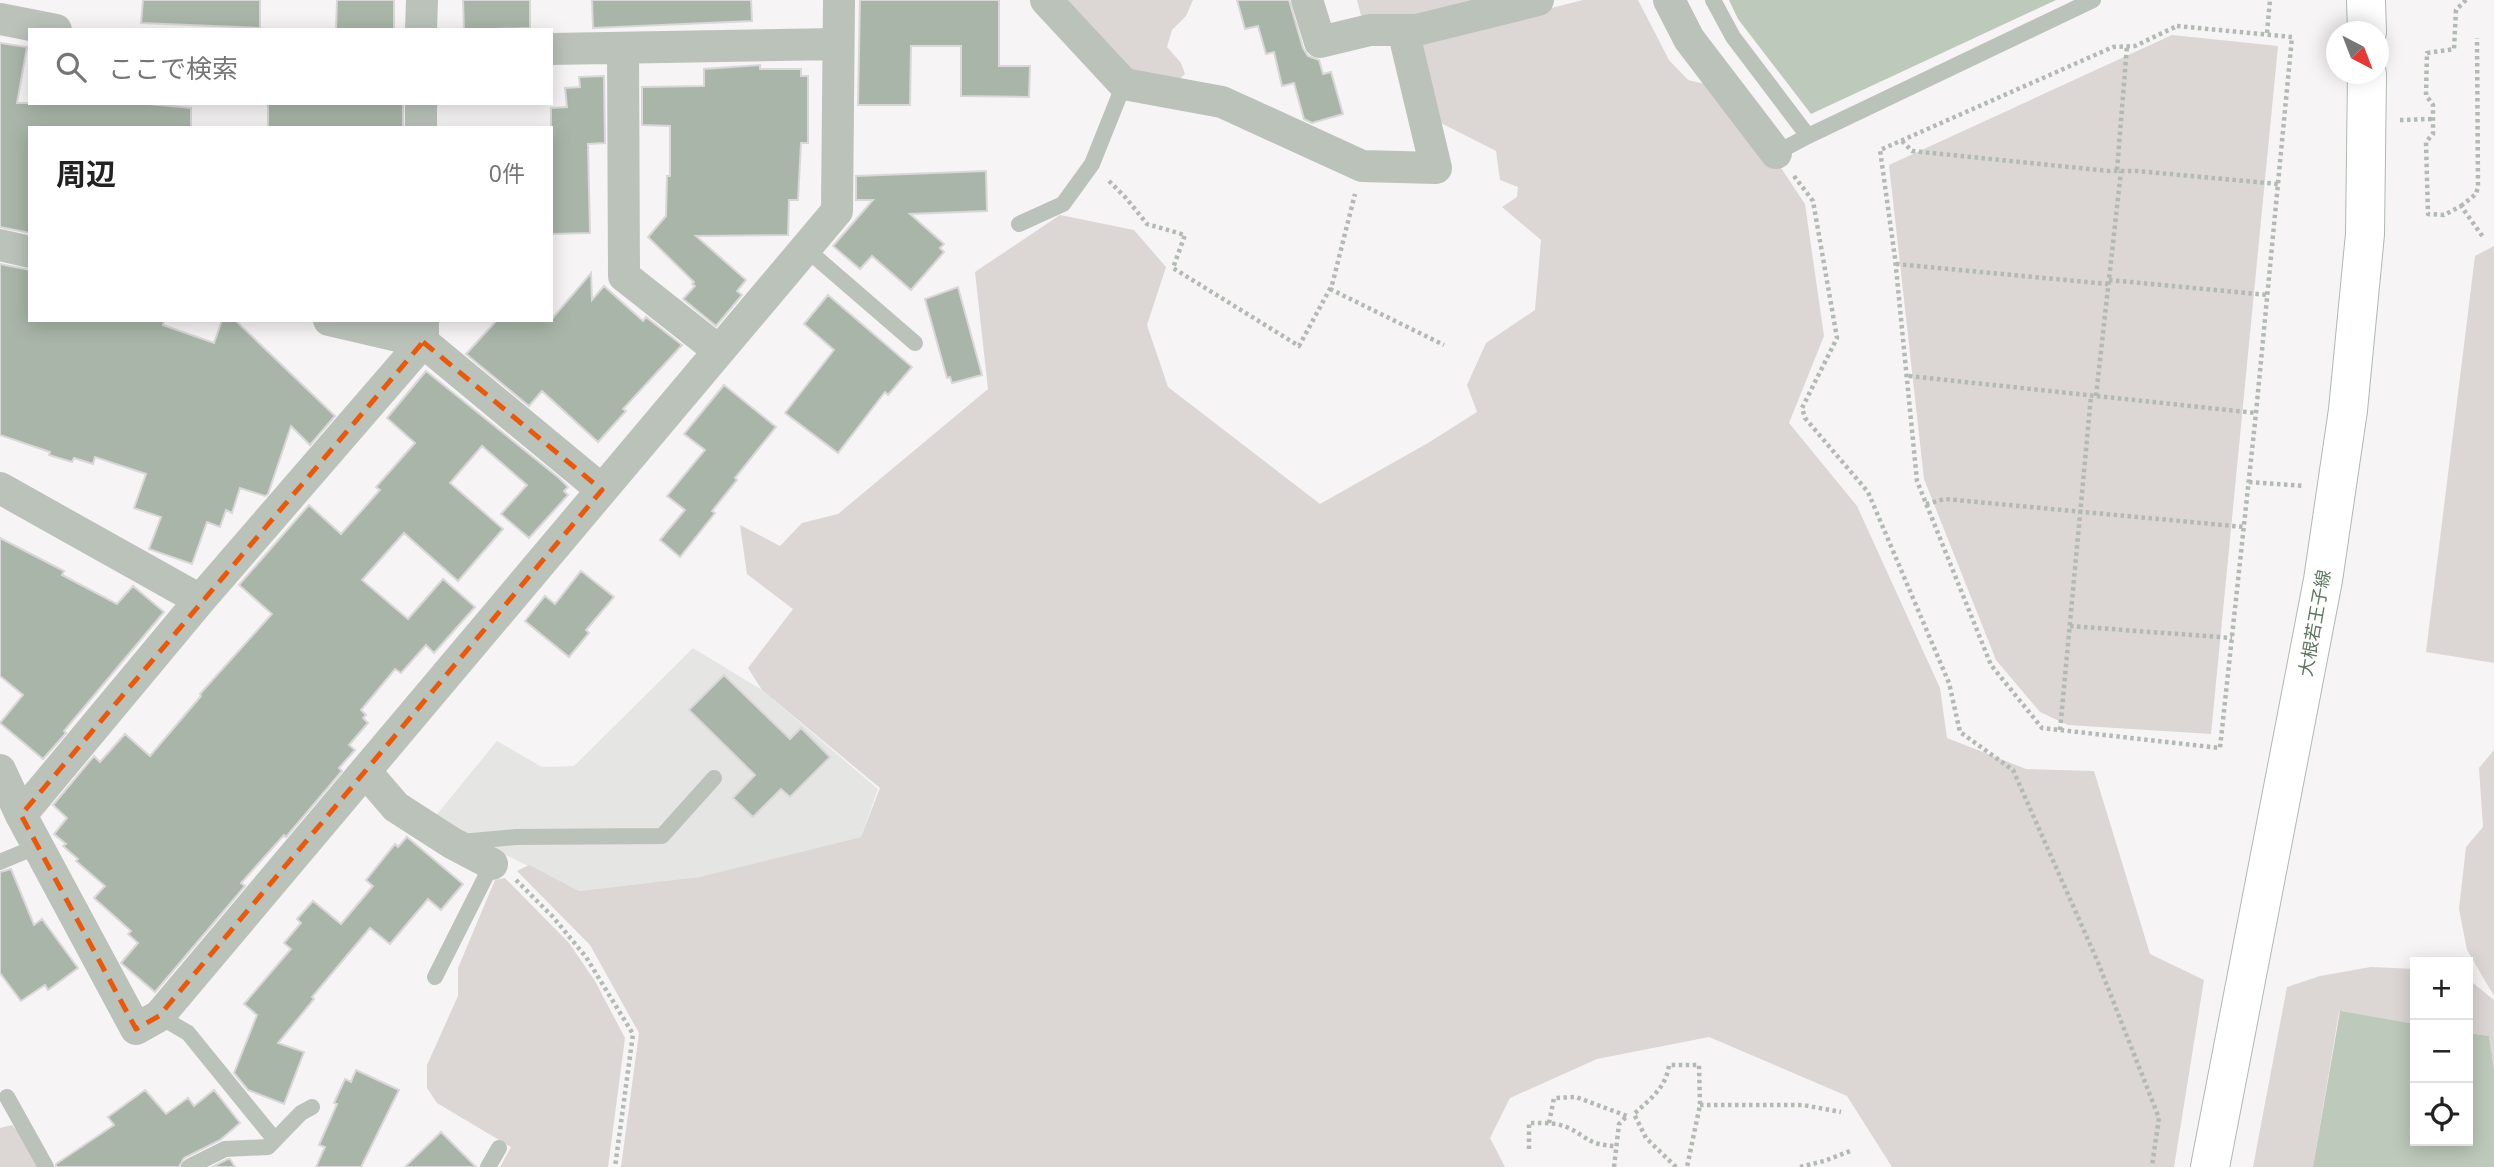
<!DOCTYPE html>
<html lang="ja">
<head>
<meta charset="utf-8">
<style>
  body { margin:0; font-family:"Noto Sans","Noto Sans JP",sans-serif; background:#f6f6f6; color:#222 }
  .controls { position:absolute; right:21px; bottom:21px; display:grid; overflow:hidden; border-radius:0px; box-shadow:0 4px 18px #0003 }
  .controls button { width:63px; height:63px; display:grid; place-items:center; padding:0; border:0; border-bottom:2px solid #e0e0e0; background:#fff; color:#222; font:35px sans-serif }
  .compass { position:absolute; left:2326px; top:21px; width:63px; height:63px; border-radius:50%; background:#fff; box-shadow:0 4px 18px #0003; rotate:138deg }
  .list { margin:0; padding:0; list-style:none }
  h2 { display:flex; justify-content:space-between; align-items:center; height:91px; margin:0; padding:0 28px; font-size:30px }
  h2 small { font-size:23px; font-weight:400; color:#767676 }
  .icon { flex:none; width:38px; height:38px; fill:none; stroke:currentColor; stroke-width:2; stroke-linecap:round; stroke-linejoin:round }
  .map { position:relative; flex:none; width:2494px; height:1167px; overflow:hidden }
  .search { position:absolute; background:#fff; box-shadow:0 4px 18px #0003; left:28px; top:28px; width:525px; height:77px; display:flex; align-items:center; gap:18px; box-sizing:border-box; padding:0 24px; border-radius:0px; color:#767676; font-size:26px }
  .panel { position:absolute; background:#fff; box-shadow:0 4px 18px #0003; left:28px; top:126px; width:525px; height:196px; border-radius:0px }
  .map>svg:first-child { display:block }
  .built { fill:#e5e5e4 }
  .green { fill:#dcd6d4 }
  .water { fill:#bdc9bb }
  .building { fill:#a9b5a9; stroke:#d9d7d8; stroke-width:2 }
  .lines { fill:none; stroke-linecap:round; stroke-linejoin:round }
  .secondary-casing { stroke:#afb9af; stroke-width:40 }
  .path { stroke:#b3bab3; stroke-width:4.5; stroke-dasharray:3.5 3.5; stroke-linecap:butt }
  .lane { stroke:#bac2ba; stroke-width:16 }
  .street { stroke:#bac2ba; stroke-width:32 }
  .secondary { stroke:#fff; stroke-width:38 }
  .marked { fill:none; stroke:#e8590c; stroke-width:5; stroke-dasharray:14 9; stroke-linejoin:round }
  .labels { text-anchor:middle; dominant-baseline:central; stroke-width:7; stroke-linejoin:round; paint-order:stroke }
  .street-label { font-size:18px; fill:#607861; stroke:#fff }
</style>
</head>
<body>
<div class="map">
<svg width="2494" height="1167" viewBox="0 0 2494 1167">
  <rect width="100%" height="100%" fill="#f7f4f5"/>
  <!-- built -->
  <path class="built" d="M693,648L762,690L878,789L861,837L699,877L579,891L433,819L497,741L542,767L574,766Z"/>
  <!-- green -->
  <path class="green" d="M1057,0H1193L1186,16L1172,30L1167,47L1181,63L1185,74L1175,83L1129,77Z
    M1357,0H1494L1414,20L1363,23Z
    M1583,0H1638L1669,60L1688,80L1714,86L1773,156L1805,204L1824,336L1789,423L1857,506L1940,688L1947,738L2026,769L2094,771L2150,954L2204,980L2174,1167H1892L1847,1096L1709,1037L1597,1059L1510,1098L1490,1138L1505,1167H621L639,1033L590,945L517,871L529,865L579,891L699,877L861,837L880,788L762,690L748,668L793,609L747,574L740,525L780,546L802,523L838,514L988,389L975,272L1060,215L1134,230L1166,267L1147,325L1168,387L1320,504L1428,443L1477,412L1467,385L1486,343L1535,310L1541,240L1502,207L1517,197L1518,187L1500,180L1496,151L1437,121L1422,41Z
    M2172,35L2278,46L2211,734L2068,725L2040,712L1996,660L1924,479L1889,165Z
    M2494,246V663L2426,652L2475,256Z
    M2494,750V996L2467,950L2459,909L2466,847L2483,827L2479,768Z
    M505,878L569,943L595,981L625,1038L608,1167H500L511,1147L437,1103L427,1088V1065L458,996V968L495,880Z
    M2371,967L2415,969V1024L2339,1012L2313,1167H2253L2287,987L2320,976Z
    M2468,979L2494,1000V1069L2489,1036L2468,1033Z
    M12,1125L23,1137L38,1167H0V1128Z"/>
  <!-- water -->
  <path class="water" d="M1729,0H2056L1811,114L1738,19Z
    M2340,1011L2415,1024V1141H2468V1033L2489,1036L2494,1069V1167H2313Z"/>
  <!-- building -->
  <path class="building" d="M143,0H260V28L141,23Z
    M337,0H394V30L336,29Z
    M463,0H530V28L464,30Z
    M592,0H751L752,21L593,28Z
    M860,0H999V66H1030L1029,97L961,96V46H911L910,105H858Z
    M1237,0H1289L1303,48L1308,56L1319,60L1323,74L1331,72L1343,114L1312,123L1304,119L1294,83L1282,86L1274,52L1266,54L1258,26L1245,29Z
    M0,43L27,47L17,103H138L191,108V128H30V233L0,227Z
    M760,65V69H801V76H808V143H801L798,200H789L788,235L696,236L746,280L737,291L742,295L716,326L683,299L695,286L692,284L694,282L648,237L666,216L667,176H670V126L642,125V87L704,86V69Z
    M604,76L605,143L588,144L590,233L551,234V108L567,107L565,88L580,87L579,77Z
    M268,103H403V128H268Z
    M986,171L987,211L910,214L944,244L940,248L944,252L911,290L872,256L860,269L833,246L873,200H856V176Z
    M0,264L30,270V320H164L163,325L214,343L222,320H235L335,416L310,445L291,426L268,494L265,496L240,488L232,513L226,510L220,527L207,522L192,564L149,549L161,517L134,508L146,474L95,457L93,464L74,458L72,462L49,455L50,452L0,435Z
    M591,273L592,300L604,286L643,321L646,317L682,345L623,409L626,411L598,442L542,391L529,406L466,354L497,320H551Z
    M958,287L982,375L952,383L950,377L947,378L925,299Z
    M828,295L912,367L888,395L885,392L838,453L785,413L834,350L804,324Z
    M426,371L559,478L568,487L564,491L568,495L529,538L501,514L527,485L482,446L450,483L503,529L458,581L404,533L362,580L408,619L443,579L475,607L434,653L426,645L401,673L395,669L361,710L366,715L363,718L368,723L349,745L355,750L339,768L342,771L286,837L284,835L241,883L245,886L155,992L121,963L138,943L128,934L131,931L94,898L105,886L76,861L78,859L63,846L66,844L54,834L67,818L53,805L94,756L100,762L125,734L150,756L201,696L200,694L272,614L239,585L309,505L341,534L380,490L376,487L415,443L387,418Z
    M724,385L776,427L735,478L737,480L712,511L715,513L680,557L660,540L685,510L667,496L705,450L684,434Z
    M0,538L64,571L62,575L117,604L133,586L164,612L64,731L66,733L43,759L0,723L23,695L0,676Z
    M581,571L614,597L586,630L589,633L569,657L525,621L545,596L555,604Z
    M724,675L790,739L801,728L830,757L790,797L781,789L753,817L733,798L755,775L689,710Z
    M407,837L463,884L441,910L428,899L390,944L370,928L312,997L314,999L278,1043L304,1052L284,1104L248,1090L234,1073L257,1015L244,1004L291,949L284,943L301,923L297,919L313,901L341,924L373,886L366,880L395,844L398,847Z
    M11,869L34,925L42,919L78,968L48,990L45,985L21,1001L0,973V872Z
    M356,1070L399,1090L361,1167H316L325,1147L319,1145L337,1104L334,1103L345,1079L351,1082Z
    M145,1090L166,1114L188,1098L194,1106L214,1090L240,1123L220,1140L184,1158L179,1167H56V1164L114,1125L108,1117Z
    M441,1132L476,1167H405Z
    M228,1159H230L235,1167H212Z"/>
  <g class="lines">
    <defs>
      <path id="secondary" d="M2366,0L2367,32
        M2210,1167L2323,580L2348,410L2365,234L2367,74"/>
    </defs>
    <!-- secondary casing -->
    <use href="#secondary" class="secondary-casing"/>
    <!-- path -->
    <path class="path" d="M2466,0L2456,10L2454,49L2427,53L2426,95L2433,105V134L2426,142L2428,214L2444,215L2461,206L2483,237
      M2177,26L2292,37L2256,413L2220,748L2042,728L1991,665L1917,481L1895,258L1880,150L2113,47L2135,46Z
      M2267,33L2270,0
      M2400,120L2433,119
      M1902,141L1912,151L2109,171H2137L2278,184
      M2117,170L2127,46
      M1794,176L1813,201L1837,338L1802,408L1805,418L1868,492L1949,683L1960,732L2013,770L2097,960L2159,1118L2152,1166
      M1109,181L1126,198L1147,224L1185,235L1173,268L1299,346L1332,285L1355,194
      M2461,206L2476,194L2478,187L2477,38
      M1896,264L2108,284
      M2109,280L2268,295
      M1330,289L1444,345
      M1909,376L2256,413
      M2096,396L2121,171
      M2249,482L2304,486
      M1926,504L1945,499L2244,527
      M2070,626L2232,638
      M2060,730L2091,396
      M516,880L553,917L586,957L633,1034L615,1167
      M1700,1105H1803L1841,1112
      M1549,1123L1554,1098L1576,1097L1627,1116
      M1529,1149V1123C1542,1123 1556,1122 1569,1128C1590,1139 1589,1145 1616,1146
      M1614,1167L1619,1124L1627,1116
      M1676,1167L1646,1138L1634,1114C1650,1099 1666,1088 1669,1065H1699L1700,1105L1687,1167
      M1800,1167L1824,1161L1850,1151"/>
    <!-- lane -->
    <path class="lane" d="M1713,0L1733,37L1808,136L1776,153
      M1808,136L2093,0
      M1019,224L1063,204L1092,164L1124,84
      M805,248L915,343
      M461,842L516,837L662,836L714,778
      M0,862L38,846
      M435,977L492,864
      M159,1016L188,1033L275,1140
      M7,1097L46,1167
      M189,1167L225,1149L268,1147L301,1113L312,1107
      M488,1167L499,1148"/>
    <!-- street -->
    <path class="street" d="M1046,0L1124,84L1222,102L1362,166L1436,168L1403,30
      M1307,0L1320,42L1370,30H1417L1538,0
      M1669,0L1689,39L1776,153
      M0,19L56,30
      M421,30L422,0
      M623,48L624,276L719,351
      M551,49L838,44
      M421,103V128
      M0,245L30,252
      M329,320L423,342L602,490
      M0,488L200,600
      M0,770L21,815L136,1029L159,1016L837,211L839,0
      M365,771L396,807L452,843L492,864
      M21,815L200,600L423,342V320"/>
    <!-- secondary -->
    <use href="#secondary" class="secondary"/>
  </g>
  <!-- marked area -->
  <path class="marked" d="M423,342L602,490L159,1016L136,1029L21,815Z"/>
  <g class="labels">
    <!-- street labels -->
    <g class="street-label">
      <text transform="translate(2314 623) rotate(-80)">大根若王子線</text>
    </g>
  </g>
</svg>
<div class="controls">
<button>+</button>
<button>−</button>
<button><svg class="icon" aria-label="locate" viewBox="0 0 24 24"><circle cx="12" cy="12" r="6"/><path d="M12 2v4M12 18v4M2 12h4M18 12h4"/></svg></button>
</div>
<svg class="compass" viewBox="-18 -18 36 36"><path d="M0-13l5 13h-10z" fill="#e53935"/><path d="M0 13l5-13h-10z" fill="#767676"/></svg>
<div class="search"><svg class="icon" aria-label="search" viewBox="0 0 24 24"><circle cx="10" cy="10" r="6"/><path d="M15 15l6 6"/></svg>ここで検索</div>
<section class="panel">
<h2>周辺<small>0件</small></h2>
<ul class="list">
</ul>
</section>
</div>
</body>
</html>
